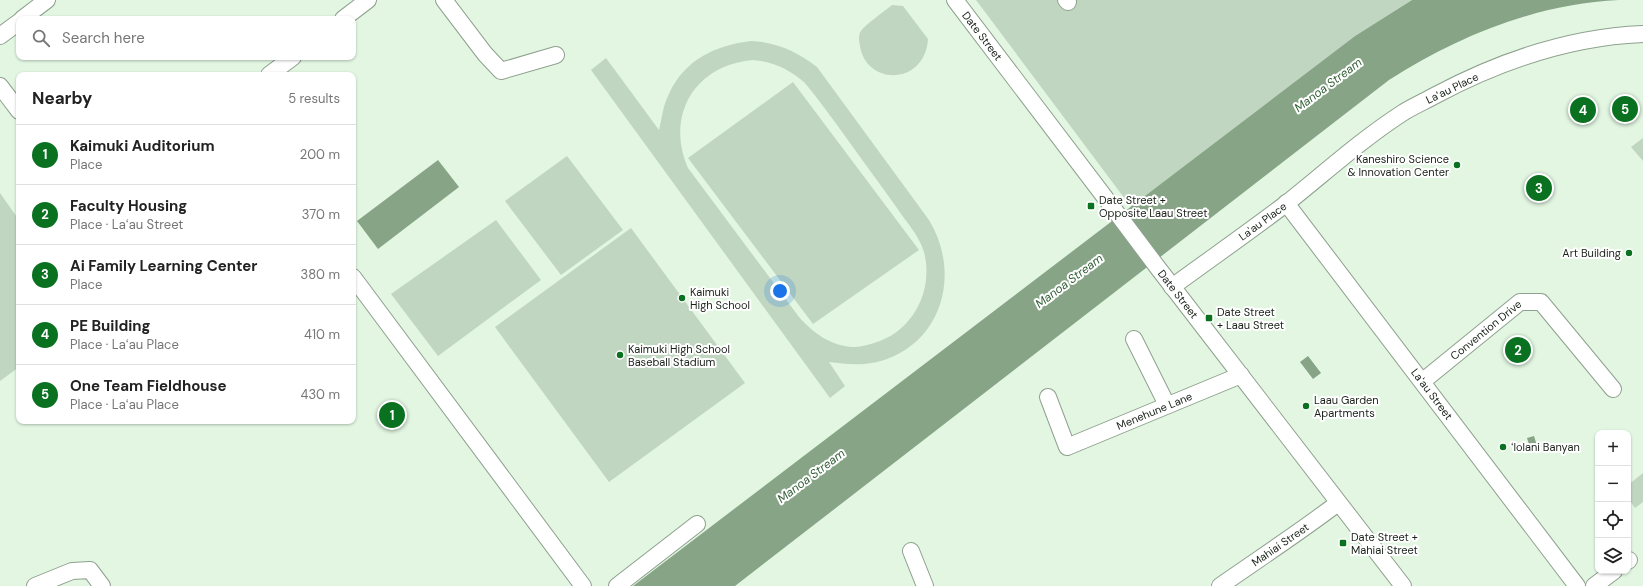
<!DOCTYPE html>
<html lang="en">
<head>
<meta charset="utf-8">
<style>
  body { margin:0; font-family:"DM Sans",sans-serif; background:#f6f6f6; color:#222 }
  .controls { position:absolute; right:12px; bottom:12px; display:grid; overflow:hidden; border-radius:8px; box-shadow:0 1px 3px #0004 }
  .controls button { width:36px; height:36px; display:grid; place-items:center; padding:0; border:0; border-bottom:1px solid #e0e0e0; background:#fff; color:#222; font:20px sans-serif }
  .you { position:absolute; left:780px; top:291px; width:14px; height:14px; margin:-10px; border:3px solid #fff; border-radius:50%; background:#1a73e8; box-shadow:0 0 0 6px #1a73e833 }
  .badge { display:grid; place-items:center; width:26px; height:26px; border-radius:50%; background:#0a7121; color:#fff; font-size:13px; font-weight:700 }
  .pin { position:absolute; translate:-50% -50%; border:2px solid #fff; box-shadow:0 1px 4px #0006 }
  .list { margin:0; padding:0; list-style:none }
  h2 { display:flex; justify-content:space-between; align-items:center; height:52px; margin:0; padding:0 16px; font-size:17px }
  h2 small { font-size:13px; font-weight:400; color:#767676 }
  .list li { display:grid; grid-template-columns:26px 1fr auto; gap:12px; align-items:center; box-sizing:border-box; height:60px; padding:0 16px; border-top:1px solid #e0e0e0 }
  .list b { display:block; font-size:15px; white-space:nowrap }
  .list p { margin:0; font-size:13px; white-space:nowrap; color:#767676 }
  .list em { font-size:13px; font-style:normal; color:#767676 }
  .icon { flex:none; width:22px; height:22px; fill:none; stroke:currentColor; stroke-width:2; stroke-linecap:round; stroke-linejoin:round }
  .map { position:relative; flex:none; width:1643px; height:586px; overflow:hidden }
  .search { position:absolute; background:#fff; box-shadow:0 1px 3px #0004; left:16px; top:16px; width:340px; height:44px; display:flex; align-items:center; gap:10px; box-sizing:border-box; padding:0 14px; border-radius:8px; color:#767676; font-size:15px }
  .panel { position:absolute; background:#fff; box-shadow:0 1px 3px #0004; left:16px; top:72px; width:340px; height:352px; border-radius:8px }
  .map>svg:first-child { display:block }
  .green { fill:#c1d6c1; fill-rule:evenodd }
  .water { fill:#87a487 }
  .lines { fill:none; stroke-linecap:round; stroke-linejoin:round }
  .minor-casing { stroke:#8ea18e; stroke-width:18 }
  .minor { stroke:#fff; stroke-width:16 }
  .poi-dot { fill:#0a7121; stroke:#fff; stroke-width:1.5 }
  .labels { text-anchor:middle; dominant-baseline:central; stroke-width:4; stroke-linejoin:round; paint-order:stroke }
  .street-label { font-size:11px; fill:#182018; stroke:#fff }
  .poi-label { font-size:11px; fill:#182018; stroke:#fff; text-anchor:start }
  .water-label { font-size:12px; font-style:italic; fill:#315e34; stroke:#fff }
</style>
</head>
<body>
<div class="map">
<svg width="1643" height="586" viewBox="0 0 1643 586">
  <rect width="100%" height="100%" fill="#e2f6e2"/>
  <!-- green -->
  <path class="green" d="M976,0H1412L1355,36L1131,207Z
    M892,5L903,6L928,39C925,86 866,86 860,46C859,41 858,35 861,31C866,24 885,11 892,5Z
    M751,41C777,42 797,52 817,67L929,220C962,274 942,346 877,362C860,366 845,364 829,362L845,386L830,398L591,70L606,58L659,130C662,118 663,105 669,94C684,60 716,45 751,41ZM753,60C774,62 789,69 805,83C819,100 832,118 845,136C862,160 880,184 897,208C906,222 919,235 924,252C934,290 913,332 874,343C868,345 860,347 853,347C831,346 813,333 799,317L688,168C665,115 695,65 753,60Z
    M793,82L919,250L813,324L688,158Z
    M1643,138V161L1631,147Z
    M567,156L623,230L561,275L505,201Z
    M0,193L19,220V367L0,381Z
    M496,220L541,280L438,356L391,294Z
    M631,228L745,383L609,482L495,327Z
    M1643,473V502L1635,508L1628,498V485Z"/>
  <!-- water -->
  <path class="water" d="M1412,0H1619C1536,4 1458,36 1389,80L735,586H633L1355,36Z
    M438,160L459,187L378,249L357,221Z
    M1308,356L1321,373L1313,379L1300,362Z
    M1534,436L1538,449L1536,453L1531,451L1527,438Z"/>
  <g class="lines">
    <defs>
      <g id="minor">
        <path d="M444,0L485,54L501,71L556,55"/>
        <path id="s1" d="M955,0L1116,212L1158,268L1403,586"/>
        <path d="M1066,0L1068,2"/>
        <path d="M22,19L47,0"/>
        <path d="M343,19L368,0"/>
        <path d="M0,36L19,22"/>
        <path d="M269,75L293,57"/>
        <path d="M0,86L19,111"/>
        <path d="M1286,203L1577,586"/>
        <path d="M353,277L583,586"/>
        <path id="s2" d="M1172,287C1210,259 1249,232 1287,203C1326,172 1362,139 1404,112C1414,106 1425,101 1436,95C1500,61 1570,37 1643,34"/>
        <path d="M1134,339L1167,405"/>
        <path id="s3" d="M1423,381L1520,302H1541L1613,389"/>
        <path id="s4" d="M1048,397L1067,447L1241,375"/>
        <path d="M911,551L925,586"/>
        <path d="M1628,561L1629,560"/>
        <path d="M35,586L72,571L90,570L102,586"/>
        <path d="M617,586L697,524"/>
        <path id="s5" d="M1220,586C1260,558 1300,532 1338,503"/>
        <path d="M1594,586L1614,571"/>
      </g>
    </defs>
    <!-- minor casing -->
    <use href="#minor" class="minor-casing"/>
    <!-- minor -->
    <use href="#minor" class="minor"/>
  </g>
  <!-- markers -->
  <g class="poi-dot">
    <circle cx="1457" cy="165" r="4"/>
    <rect x="1087" y="202" width="8" height="8" rx="2"/>
    <circle cx="1629" cy="253" r="4"/>
    <circle cx="682" cy="298" r="4"/>
    <rect x="1205" y="314" width="8" height="8" rx="2"/>
    <circle cx="620" cy="355" r="4"/>
    <circle cx="1306" cy="406" r="4"/>
    <circle cx="1503" cy="447" r="4"/>
    <rect x="1339" y="539" width="8" height="8" rx="2"/>
  </g>
  <g class="labels">
    <!-- street labels -->
    <g class="street-label">
      <text stroke="none"><textPath href="#s1" startOffset="45">Date Street</textPath></text>
      <text transform="translate(1452 88) rotate(-26)">Laʻau Place</text>
      <text stroke="none"><textPath href="#s2" startOffset="112">La'au Place</textPath></text>
      <text stroke="none"><textPath href="#s1" startOffset="369">Date Street</textPath></text>
      <text stroke="none"><textPath href="#s3" startOffset="81">Convention Drive</textPath></text>
      <text transform="translate(1432 394) rotate(53)">Laʻau Street</text>
      <text stroke="none"><textPath href="#s4" startOffset="148">Menehune Lane</textPath></text>
      <text stroke="none"><textPath href="#s5" startOffset="73">Mahiai Street</textPath></text>
    </g>
    <!-- poi labels -->
    <g class="poi-label">
      <text x="1449" y="159" text-anchor="end">Kaneshiro Science<tspan x="1449" dy="13">&amp; Innovation Center</tspan></text>
      <text x="1099" y="200">Date Street +<tspan x="1099" dy="13">Opposite Laau Street</tspan></text>
      <text x="1621" y="253" text-anchor="end">Art Building</text>
      <text x="690" y="292">Kaimuki<tspan x="690" dy="13">High School</tspan></text>
      <text x="1217" y="312">Date Street<tspan x="1217" dy="13">+ Laau Street</tspan></text>
      <text x="628" y="349">Kaimuki High School<tspan x="628" dy="13">Baseball Stadium</tspan></text>
      <text x="1314" y="400">Laau Garden<tspan x="1314" dy="13">Apartments</tspan></text>
      <text x="1511" y="447">ʻIolani Banyan</text>
      <text x="1351" y="537">Date Street +<tspan x="1351" dy="13">Mahiai Street</tspan></text>
    </g>
    <!-- water labels -->
    <g class="water-label">
      <text transform="translate(1328 85) rotate(-37)">Manoa Stream</text>
      <text transform="translate(1069 281) rotate(-37)">Manoa Stream</text>
      <text transform="translate(811 476) rotate(-37)">Manoa Stream</text>
    </g>
  </g>
</svg>
<div class="controls">
<button>+</button>
<button>−</button>
<button><svg class="icon" aria-label="locate" viewBox="0 0 24 24"><circle cx="12" cy="12" r="6"/><path d="M12 2v4M12 18v4M2 12h4M18 12h4"/></svg></button>
<button><svg class="icon" aria-label="layers" viewBox="0 0 24 24"><path d="M12 4l9 5-9 5-9-5zM3 14l9 5 9-5"/></svg></button>
</div>
<div class="you"></div>
<div class="pin badge" style="left:392px;top:415px">1</div>
<div class="pin badge" style="left:1518px;top:350px">2</div>
<div class="pin badge" style="left:1539px;top:188px">3</div>
<div class="pin badge" style="left:1583px;top:110px">4</div>
<div class="pin badge" style="left:1625px;top:109px">5</div>
<div class="search"><svg class="icon" aria-label="search" viewBox="0 0 24 24"><circle cx="10" cy="10" r="6"/><path d="M15 15l6 6"/></svg>Search here</div>
<section class="panel">
<h2>Nearby<small>5 results</small></h2>
<ul class="list">
<li><span class="badge">1</span><div><b>Kaimuki Auditorium</b><p>Place</p></div><em>200 m</em></li>
<li><span class="badge">2</span><div><b>Faculty Housing</b><p>Place · Laʻau Street</p></div><em>370 m</em></li>
<li><span class="badge">3</span><div><b>Ai Family Learning Center</b><p>Place</p></div><em>380 m</em></li>
<li><span class="badge">4</span><div><b>PE Building</b><p>Place · Laʻau Place</p></div><em>410 m</em></li>
<li><span class="badge">5</span><div><b>One Team Fieldhouse</b><p>Place · Laʻau Place</p></div><em>430 m</em></li>
</ul>
</section>
</div>
</body>
</html>
